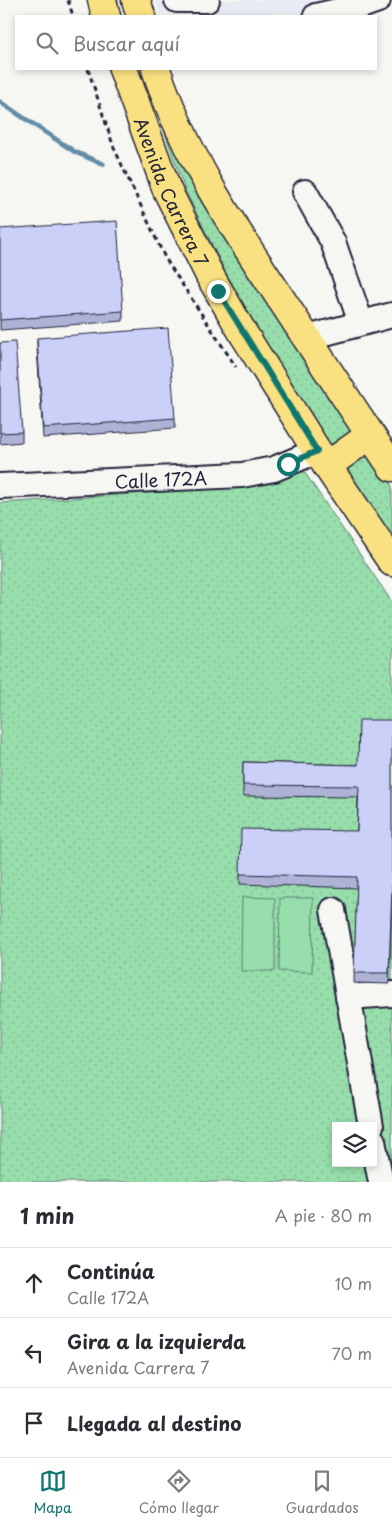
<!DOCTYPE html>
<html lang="es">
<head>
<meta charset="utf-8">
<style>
  body { margin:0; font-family:"Playpen Sans",sans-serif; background:#f2f2f3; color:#2b2b33 }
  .controls { position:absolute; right:15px; bottom:15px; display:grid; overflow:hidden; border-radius:0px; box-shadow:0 2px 8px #0003 }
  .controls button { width:45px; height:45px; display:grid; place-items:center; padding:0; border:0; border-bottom:1px solid #e1e1e2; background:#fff; color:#2b2b33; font:25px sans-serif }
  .stop { position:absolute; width:15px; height:15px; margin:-11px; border:4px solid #0f766e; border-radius:50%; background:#fff }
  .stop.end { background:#0f766e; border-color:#fff; box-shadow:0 1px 5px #0008 }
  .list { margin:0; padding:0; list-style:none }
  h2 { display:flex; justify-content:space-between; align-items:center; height:65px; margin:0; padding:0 20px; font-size:21px }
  h2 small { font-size:16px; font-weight:400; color:#7c7c81 }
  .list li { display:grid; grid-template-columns:32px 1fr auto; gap:15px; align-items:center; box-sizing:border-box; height:70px; padding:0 20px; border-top:1px solid #e1e1e2 }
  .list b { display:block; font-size:19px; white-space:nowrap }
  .list p { margin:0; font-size:16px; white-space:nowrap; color:#7c7c81 }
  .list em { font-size:16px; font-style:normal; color:#7c7c81 }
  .icon { flex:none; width:28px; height:28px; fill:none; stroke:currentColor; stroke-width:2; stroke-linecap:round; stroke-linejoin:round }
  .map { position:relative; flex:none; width:392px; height:1182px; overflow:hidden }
  .search { position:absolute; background:#fff; box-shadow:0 2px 8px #0003; left:15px; right:15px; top:15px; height:55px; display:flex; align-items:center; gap:12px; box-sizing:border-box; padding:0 18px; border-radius:0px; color:#7c7c81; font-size:19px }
  .sheet { height:275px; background:#fff }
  nav { display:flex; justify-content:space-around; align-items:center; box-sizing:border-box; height:70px; border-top:1px solid #e1e1e2; background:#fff; font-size:14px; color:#7c7c81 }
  nav a { display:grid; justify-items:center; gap:2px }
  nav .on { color:#0f766e }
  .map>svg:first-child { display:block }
  .built { fill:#e9ebf4 }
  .grass { fill:url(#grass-dots); stroke:#5c8074; fill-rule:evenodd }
  .park { fill:#97deac; stroke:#5c8074 }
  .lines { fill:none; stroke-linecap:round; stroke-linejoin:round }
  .stream { stroke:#638da7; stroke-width:5 }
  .minor-casing { stroke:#22223b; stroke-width:28 }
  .major-casing { stroke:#22223b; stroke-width:31 }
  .path { stroke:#22223b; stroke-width:3; stroke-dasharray:5 4; stroke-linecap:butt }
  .minor { stroke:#f6f6f2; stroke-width:24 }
  .major { stroke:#f9e181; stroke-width:28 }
  .wall { fill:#aeb3d5; stroke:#22223b }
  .building { fill:#cad0f8; stroke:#22223b }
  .route { stroke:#0f766e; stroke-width:6 }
  .labels { text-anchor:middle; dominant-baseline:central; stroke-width:4; stroke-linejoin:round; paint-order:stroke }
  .street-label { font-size:18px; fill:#22223b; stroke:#f6f6f2 }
</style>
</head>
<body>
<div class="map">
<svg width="392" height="1182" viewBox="0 0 392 1182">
  <defs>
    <pattern id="grass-dots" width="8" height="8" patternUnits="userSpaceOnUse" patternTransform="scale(1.25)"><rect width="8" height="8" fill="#97deac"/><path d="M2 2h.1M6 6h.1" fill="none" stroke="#82be95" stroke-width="1.8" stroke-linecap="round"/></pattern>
  </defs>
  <rect width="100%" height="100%" fill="#f6f6f2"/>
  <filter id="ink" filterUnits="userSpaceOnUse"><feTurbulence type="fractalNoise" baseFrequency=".02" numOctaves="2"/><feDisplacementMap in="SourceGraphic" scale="10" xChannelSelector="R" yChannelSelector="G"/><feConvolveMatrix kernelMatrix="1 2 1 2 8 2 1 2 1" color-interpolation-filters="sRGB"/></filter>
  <g filter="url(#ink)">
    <!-- built -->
    <path class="built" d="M156,0H360L325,12L278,13L268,15L160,13Z"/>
    <!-- grass -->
    <path class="grass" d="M166,124L358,429L328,451L263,341L225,271L185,190L162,125Z
      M371,452L392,486V545L343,469Z
      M303,470L392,602V1182H0V503L265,485ZM336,1126H373V1163H336Z"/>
    <!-- park -->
    <path class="park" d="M242,897L275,898V971H241Z
      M280,898H313L312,972L279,971Z"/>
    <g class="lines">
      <!-- stream -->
      <path class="stream" d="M0,102L75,152L103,164"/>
      <defs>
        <g id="minor">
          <path d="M177,0H207"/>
          <path d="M316,16L364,5L378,0"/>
          <path d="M305,192L333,242L361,323"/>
          <path d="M307,338L392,315"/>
          <path id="s1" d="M0,486L242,475L274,469L317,451"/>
          <path d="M333,910L371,1126"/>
          <path d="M348,997L392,994"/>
          <path d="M373,1141L381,1182"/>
        </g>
        <g id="major">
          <path d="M102,0L106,16"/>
          <path d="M136,0L141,16"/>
          <path id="s2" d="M123,69L167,190L210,276L243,333L317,451L392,562"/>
          <path d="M156,69C184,154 234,228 283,302C319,357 355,412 392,467"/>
          <path d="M327,466L370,435"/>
        </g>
      </defs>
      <!-- minor casing -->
      <use href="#minor" class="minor-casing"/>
      <!-- major casing -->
      <use href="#major" class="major-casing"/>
      <!-- path -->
      <path class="path" d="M68,0L73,16
        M88,69L114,148L165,258L236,367"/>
      <!-- minor -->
      <use href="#minor" class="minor"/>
      <!-- major -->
      <use href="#major" class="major"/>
    </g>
    <!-- wall -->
    <path class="wall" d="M0,229L123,311V321L0,330Z
      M37,338L175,418V428L43,438L37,348Z
      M0,343L22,432V442L0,444Z
      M243,762L358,765L392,897L389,984L354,983L357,888L240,884V874L357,831L358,797L243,796Z"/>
    <!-- building -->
    <path class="building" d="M117,221L123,311L0,320V229Z
      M168,328L175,418L43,428L37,338Z
      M15,342L22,432L0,433V343Z
      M359,720H392V886L389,973H354L357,877L240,874L241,829L357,831L359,786L243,785V762L358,765Z"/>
  </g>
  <g class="lines" filter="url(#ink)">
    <!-- route -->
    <path class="route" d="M218,291L317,451L288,464"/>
  </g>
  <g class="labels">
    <!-- street labels -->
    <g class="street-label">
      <text stroke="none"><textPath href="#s2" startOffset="132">Avenida Carrera 7</textPath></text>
      <text stroke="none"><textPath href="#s1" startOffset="161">Calle 172A</textPath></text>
    </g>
  </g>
</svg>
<div class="controls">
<button><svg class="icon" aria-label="layers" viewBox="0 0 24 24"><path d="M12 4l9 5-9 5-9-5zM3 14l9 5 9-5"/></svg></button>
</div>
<div class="stop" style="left:288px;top:464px"></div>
<div class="stop end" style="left:218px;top:291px"></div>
<div class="search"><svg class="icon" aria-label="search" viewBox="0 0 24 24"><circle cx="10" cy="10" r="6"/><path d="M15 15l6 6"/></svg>Buscar aquí</div>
</div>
<section class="sheet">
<h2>1 min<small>A pie · 80 m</small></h2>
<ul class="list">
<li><svg class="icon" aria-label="ahead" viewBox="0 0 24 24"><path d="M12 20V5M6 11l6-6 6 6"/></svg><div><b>Continúa</b><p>Calle 172A</p></div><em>10 m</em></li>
<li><svg class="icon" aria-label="left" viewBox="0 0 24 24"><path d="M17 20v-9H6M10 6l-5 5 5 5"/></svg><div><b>Gira a la izquierda</b><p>Avenida Carrera 7</p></div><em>70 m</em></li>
<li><svg class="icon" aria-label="arrive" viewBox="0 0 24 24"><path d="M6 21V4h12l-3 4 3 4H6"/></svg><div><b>Llegada al destino</b></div></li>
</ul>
</section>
<nav>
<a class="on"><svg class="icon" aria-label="map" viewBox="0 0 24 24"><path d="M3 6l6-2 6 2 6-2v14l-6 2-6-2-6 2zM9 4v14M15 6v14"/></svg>Mapa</a>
<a><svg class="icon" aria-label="directions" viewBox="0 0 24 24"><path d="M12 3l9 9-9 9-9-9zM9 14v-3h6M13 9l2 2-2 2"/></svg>Cómo llegar</a>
<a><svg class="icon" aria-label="saved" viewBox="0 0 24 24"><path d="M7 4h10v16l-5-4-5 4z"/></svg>Guardados</a>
</nav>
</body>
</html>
